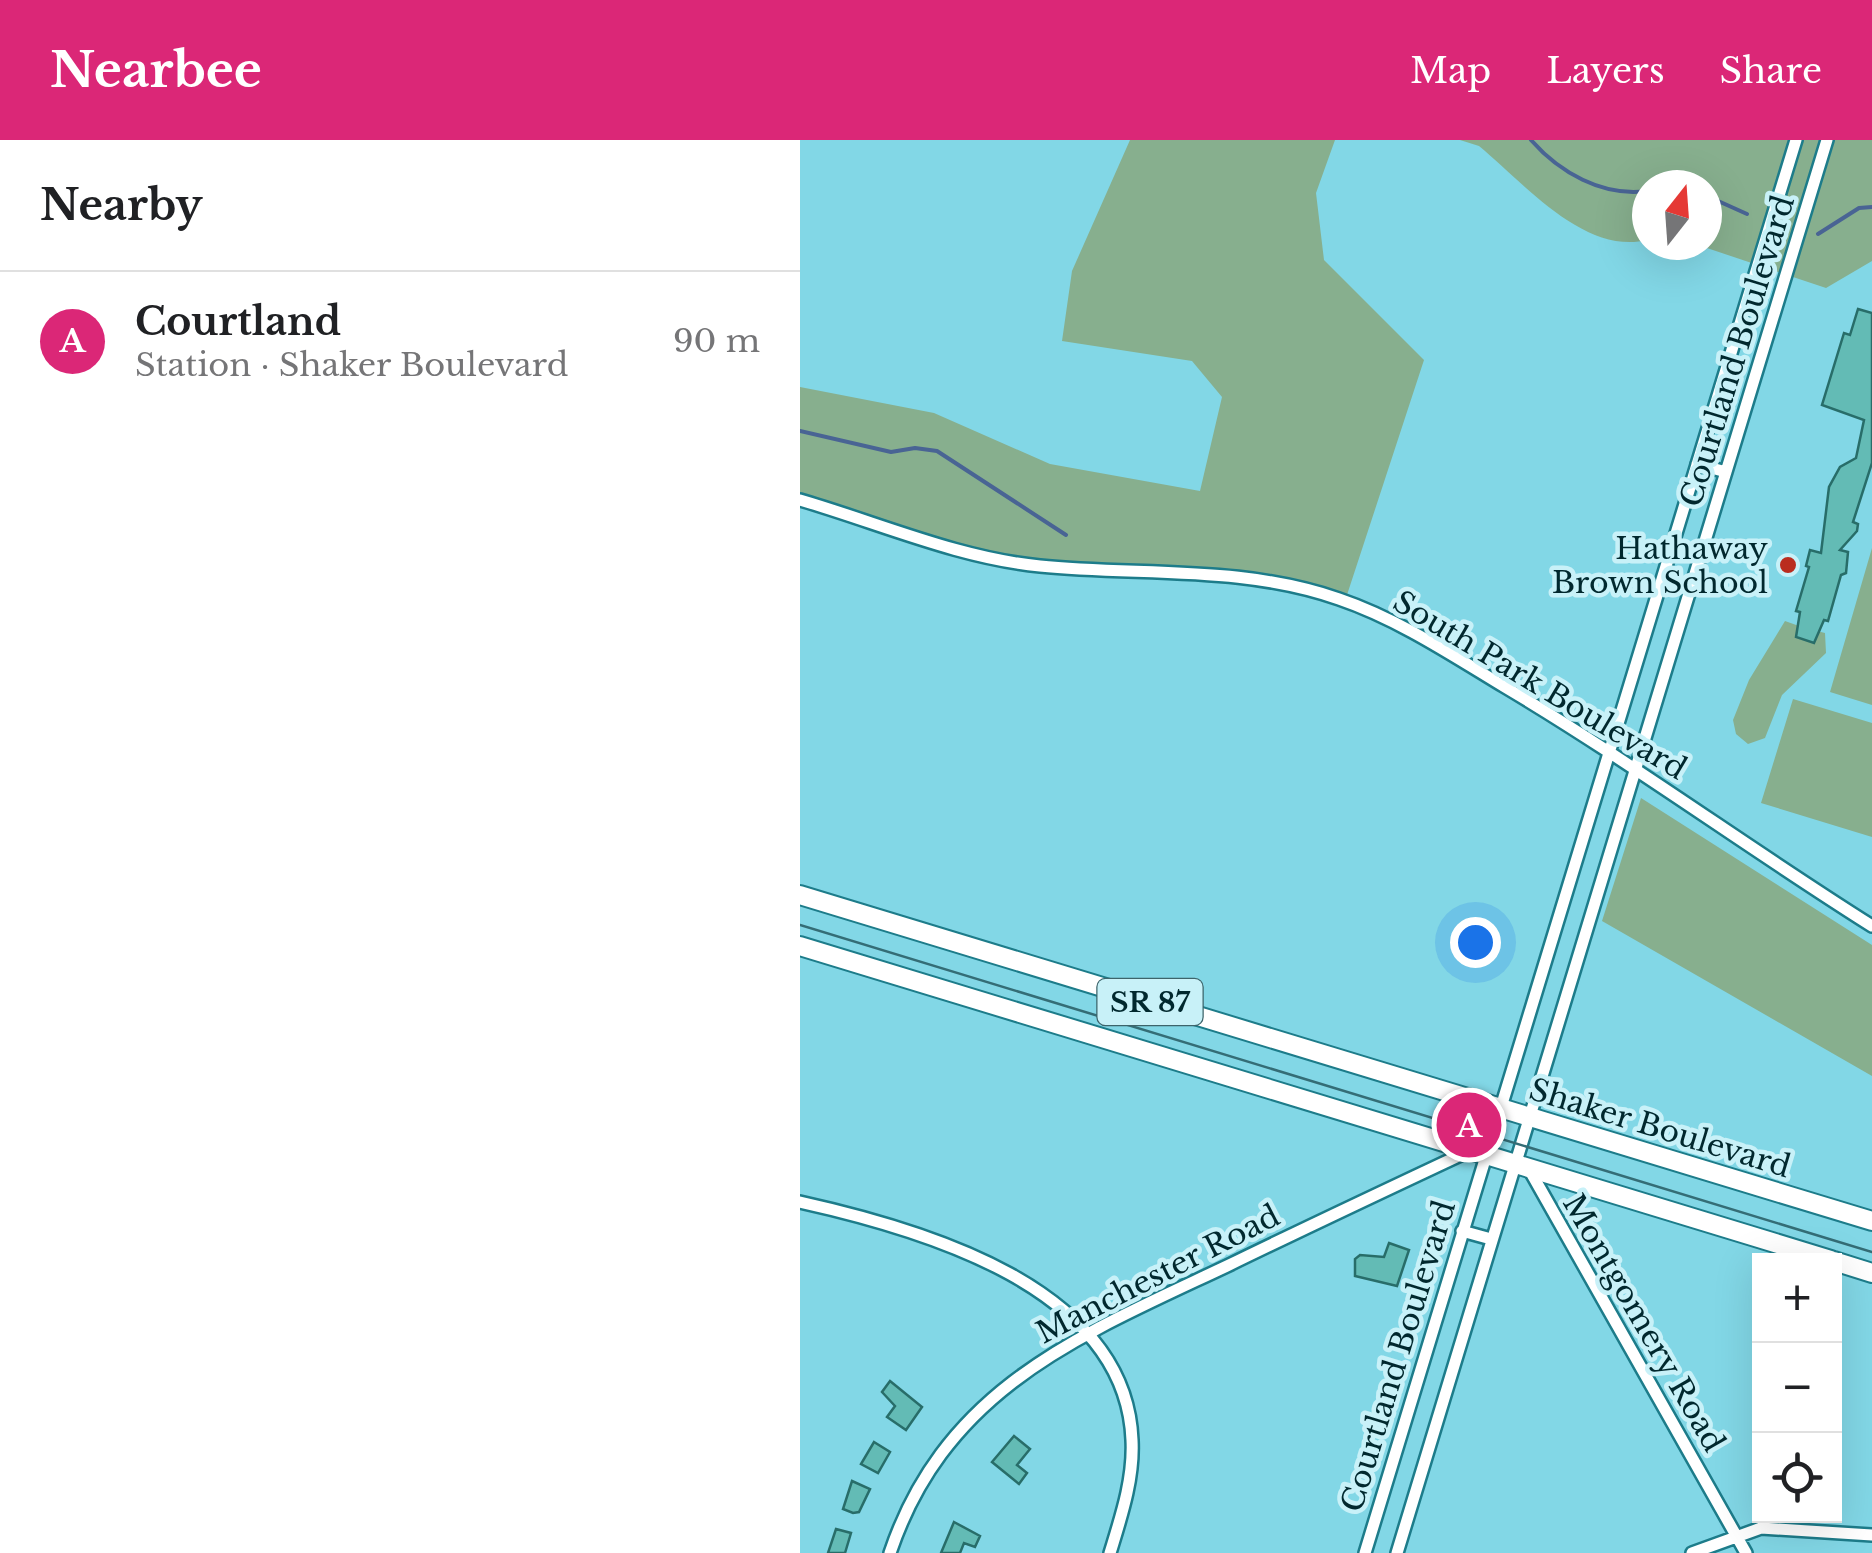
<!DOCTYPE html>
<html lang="en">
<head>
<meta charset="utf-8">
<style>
  body { margin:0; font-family:"Libre Baskerville",serif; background:#f6f6f6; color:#202124 }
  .controls { position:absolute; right:30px; bottom:30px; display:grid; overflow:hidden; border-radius:0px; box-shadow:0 10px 40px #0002 }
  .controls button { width:90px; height:90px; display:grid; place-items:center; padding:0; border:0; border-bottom:2px solid #e0e0e0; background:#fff; color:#202124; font:50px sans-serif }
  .compass { position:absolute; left:832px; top:30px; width:90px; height:90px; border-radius:50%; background:#fff; box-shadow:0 10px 40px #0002; rotate:17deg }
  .you { position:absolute; left:675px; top:802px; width:35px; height:35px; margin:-25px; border:8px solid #fff; border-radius:50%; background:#1a73e8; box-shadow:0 0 0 15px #1a73e833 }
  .badge { display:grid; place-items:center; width:65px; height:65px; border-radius:50%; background:#db2777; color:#fff; font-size:32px; font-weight:700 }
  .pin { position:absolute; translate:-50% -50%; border:5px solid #fff; box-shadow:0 2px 10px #0006 }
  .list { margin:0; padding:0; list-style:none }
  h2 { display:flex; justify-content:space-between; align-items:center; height:130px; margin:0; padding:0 40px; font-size:42px }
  h2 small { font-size:32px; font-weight:400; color:#757577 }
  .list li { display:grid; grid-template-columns:65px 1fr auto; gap:30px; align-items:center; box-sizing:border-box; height:140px; padding:0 40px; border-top:2px solid #e0e0e0 }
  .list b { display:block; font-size:38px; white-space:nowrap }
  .list p { margin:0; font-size:32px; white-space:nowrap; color:#757577 }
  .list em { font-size:32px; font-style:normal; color:#757577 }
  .icon { flex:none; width:55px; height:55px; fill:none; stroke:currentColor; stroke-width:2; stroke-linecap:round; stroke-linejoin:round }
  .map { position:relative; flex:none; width:1072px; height:1413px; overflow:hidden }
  header { display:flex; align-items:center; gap:60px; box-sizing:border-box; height:140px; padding:0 50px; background:#db2777; color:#fff }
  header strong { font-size:48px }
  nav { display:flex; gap:55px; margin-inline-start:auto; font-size:35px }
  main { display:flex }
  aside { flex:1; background:#fff }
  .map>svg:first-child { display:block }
  .green { fill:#87af8e }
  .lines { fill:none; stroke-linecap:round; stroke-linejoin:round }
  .stream { stroke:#496494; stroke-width:4 }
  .building { fill:#63bbb5; stroke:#286d69; stroke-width:2.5 }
  .minor-casing { stroke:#1d7c8a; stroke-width:16 }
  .primary-casing { stroke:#1d7c8a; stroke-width:22 }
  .minor { stroke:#fff; stroke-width:11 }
  .primary { stroke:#fff; stroke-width:18 }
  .tram { stroke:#346d76; stroke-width:2.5 }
  .poi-dot { fill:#ba2d1f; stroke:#c8f1f8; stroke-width:4 }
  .labels { text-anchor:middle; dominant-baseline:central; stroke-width:9; stroke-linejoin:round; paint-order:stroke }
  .shield { fill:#c8f1f8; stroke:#3d646b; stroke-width:2.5 }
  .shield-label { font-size:28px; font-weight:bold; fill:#01282e }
  .street-label { font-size:30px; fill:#01282e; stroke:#c8f1f8 }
  .poi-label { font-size:30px; fill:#01282e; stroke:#c8f1f8; text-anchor:end }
</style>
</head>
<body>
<header>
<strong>Nearbee</strong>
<nav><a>Map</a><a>Layers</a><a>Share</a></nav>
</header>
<main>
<aside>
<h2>Nearby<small></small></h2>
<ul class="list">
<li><span class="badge">A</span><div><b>Courtland</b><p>Station · Shaker Boulevard</p></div><em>90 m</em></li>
</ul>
</aside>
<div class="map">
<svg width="1072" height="1413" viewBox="0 0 1072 1413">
  <rect width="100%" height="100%" fill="#82d7e6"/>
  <!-- green -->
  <path class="green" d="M330,0H535L516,53L524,120L624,220L545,461L486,443L181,417L0,360V247L134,273L250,324L400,351L422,257L392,221L262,201L272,131Z
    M660,0H1072V121L1026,148L898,105H907V45H847V100C784,115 724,43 679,6Z
    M1072,408V565L1030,552Z
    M985,481L999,486L996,497L1013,502L1017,491L1025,493L1026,513L982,555L965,598L948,604L936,594L933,580L949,540Z
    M993,559L1072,583V697L961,663Z
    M841,658L1072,805V936L802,781Z"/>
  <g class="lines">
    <!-- stream -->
    <path class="stream" d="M731,0C759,32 802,57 847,51
      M907,56L947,74
      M1018,94L1059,68L1072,67
      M0,291L91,312L115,308L137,311L266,395"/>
  </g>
  <!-- building -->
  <path class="building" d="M1058,169L1072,173V323L1053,382L1058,384L1057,391L1040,410L1048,412L1046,433L1041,435L1028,481L1024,480L1014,503L996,497L1000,472L996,471L1009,427L1006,426L1010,410L1021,413L1029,347L1040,327L1056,318L1064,280L1022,265L1044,193L1050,195Z
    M589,1103L609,1110L597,1146L555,1136V1119L560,1115L584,1117Z
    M90,1241L122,1267L106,1290L87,1277L95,1266L82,1252Z
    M214,1296L230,1309L217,1325L227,1333L219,1344L192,1322Z
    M74,1302L90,1312L78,1333L61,1324Z
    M52,1341L70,1349L59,1372L53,1373L43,1369Z
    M154,1382L180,1396L175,1407L164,1403L160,1413H141Z
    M36,1389L51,1393L45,1413H28Z"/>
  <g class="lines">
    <defs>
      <path id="minor" d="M897,324L926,332
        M0,360C79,383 158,418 240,426C340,436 442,425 539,459C598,479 652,515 705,547C831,622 948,708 1072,786
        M729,1029L946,1413
        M0,1062C122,1089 326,1147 332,1300C334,1339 321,1377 310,1413
        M662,1091L691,1099
        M90,1413C146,1247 281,1195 427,1126C507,1087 588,1049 669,1011
        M565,1413L996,0
        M597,1413L1027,0
        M892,1413L961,1388L1072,1395"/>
      <path id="primary" d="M0,755L1072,1081
        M0,806L1031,1120
        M1034,1121L1072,1133"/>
    </defs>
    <!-- minor casing -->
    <use href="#minor" class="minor-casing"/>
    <!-- primary casing -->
    <use href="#primary" class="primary-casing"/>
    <!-- minor -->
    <use href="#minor" class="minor"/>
    <!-- primary -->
    <use href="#primary" class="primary"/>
    <!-- tram -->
    <path class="tram" d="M0,785L1072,1112"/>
  </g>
  <!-- markers -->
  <circle class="poi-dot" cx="988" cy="425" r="10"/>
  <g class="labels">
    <!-- shield labels -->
    <rect class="shield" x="297.5" y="839" width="105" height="46" rx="8"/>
    <g class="shield-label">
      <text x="350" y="862">SR 87</text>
    </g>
    <!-- street labels -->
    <g class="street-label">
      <text transform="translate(937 211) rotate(-73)">Courtland Boulevard</text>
      <text transform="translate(740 545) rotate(31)">South Park Boulevard</text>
      <text transform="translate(860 988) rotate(17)">Shaker Boulevard</text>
      <text transform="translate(358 1134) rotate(-27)">Manchester Road</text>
      <text transform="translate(844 1183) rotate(60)">Montgomery Road</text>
      <text transform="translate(598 1216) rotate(-73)">Courtland Boulevard</text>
    </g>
    <!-- poi labels -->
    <g class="poi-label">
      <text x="968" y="408">Hathaway<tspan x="968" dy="34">Brown School</tspan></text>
    </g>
  </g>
</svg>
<div class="controls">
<button>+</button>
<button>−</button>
<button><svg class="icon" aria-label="locate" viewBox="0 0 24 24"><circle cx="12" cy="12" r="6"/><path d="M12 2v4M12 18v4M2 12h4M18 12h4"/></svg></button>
</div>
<svg class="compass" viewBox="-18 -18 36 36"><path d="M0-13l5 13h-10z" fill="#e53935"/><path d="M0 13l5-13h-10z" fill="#757577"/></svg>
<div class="you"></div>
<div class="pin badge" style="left:669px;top:985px">A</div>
</div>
</main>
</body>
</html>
